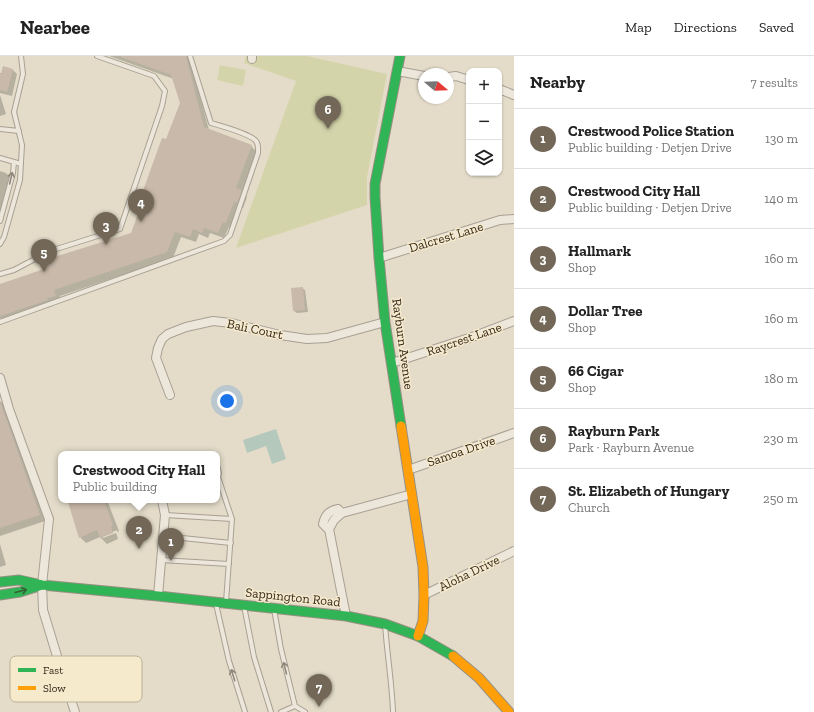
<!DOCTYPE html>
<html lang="en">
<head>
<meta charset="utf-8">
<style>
  body { margin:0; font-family:"Zilla Slab",serif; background:#f6f6f6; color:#222 }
  .controls { position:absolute; right:12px; top:12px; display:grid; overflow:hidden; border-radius:8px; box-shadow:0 1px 3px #0004 }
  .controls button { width:36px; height:36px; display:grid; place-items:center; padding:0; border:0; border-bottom:1px solid #e0e0e0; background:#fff; color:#222; font:20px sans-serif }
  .compass { position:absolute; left:418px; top:12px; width:36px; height:36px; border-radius:50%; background:#fff; box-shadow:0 1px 3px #0004; rotate:109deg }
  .you { position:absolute; left:227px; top:345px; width:14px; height:14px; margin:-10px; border:3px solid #fff; border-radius:50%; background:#1a73e8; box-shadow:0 0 0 6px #1a73e833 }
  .badge { display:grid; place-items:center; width:26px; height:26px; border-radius:50%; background:#736758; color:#fff; font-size:13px; font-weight:700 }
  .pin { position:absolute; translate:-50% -33px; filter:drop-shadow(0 1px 2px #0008) }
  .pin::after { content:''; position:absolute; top:21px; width:14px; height:12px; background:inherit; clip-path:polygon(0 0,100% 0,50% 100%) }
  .popup { position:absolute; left:58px; top:395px; width:162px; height:52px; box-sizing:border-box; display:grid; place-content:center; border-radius:8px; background:#fff; filter:drop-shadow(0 1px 3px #0005); font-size:13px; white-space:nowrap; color:#767676 }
  .popup b { font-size:15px; color:#222 }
  .popup::after { content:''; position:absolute; left:50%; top:100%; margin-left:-8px; border:8px solid transparent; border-top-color:#fff }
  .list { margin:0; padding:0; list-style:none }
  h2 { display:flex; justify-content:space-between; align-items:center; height:52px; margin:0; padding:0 16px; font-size:17px }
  h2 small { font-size:13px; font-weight:400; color:#767676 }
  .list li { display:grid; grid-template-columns:26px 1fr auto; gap:12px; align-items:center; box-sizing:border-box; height:60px; padding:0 16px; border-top:1px solid #e0e0e0 }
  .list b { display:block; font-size:15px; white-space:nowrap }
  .list p { margin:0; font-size:13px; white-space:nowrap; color:#767676 }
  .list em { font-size:13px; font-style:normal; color:#767676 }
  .icon { flex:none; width:22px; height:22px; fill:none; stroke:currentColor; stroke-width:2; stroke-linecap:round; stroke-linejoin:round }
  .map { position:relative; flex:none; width:514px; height:656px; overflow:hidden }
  header { display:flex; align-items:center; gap:24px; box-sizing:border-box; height:56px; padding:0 20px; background:#fff; border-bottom:1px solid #e0e0e0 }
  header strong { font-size:19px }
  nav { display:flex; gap:22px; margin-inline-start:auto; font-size:14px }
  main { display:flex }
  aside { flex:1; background:#fff }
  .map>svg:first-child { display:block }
  .green { fill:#d4d4ab }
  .water { fill:#b5c8bc }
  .shadow { fill:#0003 }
  .building { fill:#c8b9aa }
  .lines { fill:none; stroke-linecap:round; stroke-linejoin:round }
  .lane-casing { stroke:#a9a093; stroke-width:6 }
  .street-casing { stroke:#a9a093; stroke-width:10 }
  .fast-casing { stroke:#989083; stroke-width:11 }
  .slow-casing { stroke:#989083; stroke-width:11 }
  .lane { stroke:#ece6db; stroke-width:4 }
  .street { stroke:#ece6db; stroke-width:8 }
  .fast { stroke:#30b455; stroke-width:9 }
  .slow { stroke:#ff9f0a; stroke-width:9 }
  .oneway { stroke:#91877b }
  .oneway2 { stroke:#346032 }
  .labels { text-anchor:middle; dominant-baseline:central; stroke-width:3; stroke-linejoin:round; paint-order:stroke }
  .street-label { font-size:13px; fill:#36281b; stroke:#f6eacd }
  .key { fill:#f6eacd; stroke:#bcb098; stroke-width:1 }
  .key-label { font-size:11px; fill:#36281b }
</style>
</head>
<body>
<header>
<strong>Nearbee</strong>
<nav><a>Map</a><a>Directions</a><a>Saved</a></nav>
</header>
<main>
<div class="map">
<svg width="514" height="656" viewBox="0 0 514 656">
  <rect width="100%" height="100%" fill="#e4dcc9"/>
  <!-- green -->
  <path class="green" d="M246,0H307L387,18L367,121V149L236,192L296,25L244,7Z
    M220,9L246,14L243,30L217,24Z"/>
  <!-- water -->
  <path class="water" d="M276,373L286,403L272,408L266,390L247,397L243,384Z"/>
  <!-- shadow -->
  <path class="shadow" d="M109,0H189L209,74L251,90L257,96L242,136L247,141L243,152L240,151L232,172L229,171L224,182L210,177L208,182L199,178L196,186L181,181L173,202L60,240L61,246L53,248V250L7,265L4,263H2L0,262V229L47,213L132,178L143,145L141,143L167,84L181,47L174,23Z
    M13,14L17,18L12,40L0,37V17H2Z
    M0,39L6,58L0,60Z
    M0,115L6,117L12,123L0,168Z
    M302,232L305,234L308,256L297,257L294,255Z
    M0,345L5,350L45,465L0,480Z
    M77,444H107L119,475L117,476V474L103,480V482L116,477L118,483L107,488L100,481L86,487L80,481Z
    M0,488L6,509L0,511Z"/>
  <!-- building -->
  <path class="building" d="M121,0H186L204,71L252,89L236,132L242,134L237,147L234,146L226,167L223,166L218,177L204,172L202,177L193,173L190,181L175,176L167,196L54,234L56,240L47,242L48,244L0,260V228L47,212L51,202L131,177L143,144L140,143L162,82L166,83L180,47L171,19L121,1Z
    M3,10L13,13L7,36L0,34V17L1,18Z
    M303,231L305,254L293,255L291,232Z
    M0,348H1L40,459L0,472Z
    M74,444H104L113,469L111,470L113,477L100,482L97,474L79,482L68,446Z"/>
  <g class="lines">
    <defs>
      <path id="lane" d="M0,73L19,75
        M0,102L21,108
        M0,165L13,117L14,106
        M0,188L4,181L20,124L22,89L14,56L23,18L21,0
        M0,218L14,214L50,195L120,173L162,50L165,35L154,20L97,0
        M0,266L224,185L230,179L258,97C258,93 259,89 256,85C251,78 221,70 211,67L190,0
        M217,409L219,417L218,421L232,463L226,546
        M165,459L232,463
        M163,480L231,487
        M161,504L229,508
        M216,548L229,605L245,656
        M244,550L254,601L271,656
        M274,553L281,593L295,650L305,656
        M385,568C387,598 392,627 393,656
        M281,656L295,650"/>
      <path id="street" d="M252,3V0
        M397,15L424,20
        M448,21L456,20L469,24
        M499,33L514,39
        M379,202L500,164L514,163
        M392,307L472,281L514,265
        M0,322L9,353L49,463L42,529L43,554L64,623L75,656
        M170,339L156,302L158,292L162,283L168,278L186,271L213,265L231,267L280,279L307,283L327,282L385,266
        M408,414L514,377
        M329,474L323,468C325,459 329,455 338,453L342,457
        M424,539L514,495
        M158,540L165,459L162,444
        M346,560L329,473L334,464L342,457L412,438"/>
      <path id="fast" d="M400,0L375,128V141L379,202L385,266L401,370
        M0,526L19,524L42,529L158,540L346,560L385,568L418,580L453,600
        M0,539L20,536L42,529"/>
      <path id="slow" d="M401,370L423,511L424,539L423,565L418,580
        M453,600L479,622L509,656"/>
    </defs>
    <!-- lane casing -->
    <use href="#lane" class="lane-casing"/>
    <!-- street casing -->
    <use href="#street" class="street-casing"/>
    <!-- fast casing -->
    <use href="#fast" class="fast-casing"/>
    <!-- slow casing -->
    <use href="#slow" class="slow-casing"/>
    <!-- lane -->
    <use href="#lane" class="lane"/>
    <!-- street -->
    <use href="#street" class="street"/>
    <!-- fast -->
    <use href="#fast" class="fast"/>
    <!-- slow -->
    <use href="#slow" class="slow"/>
  </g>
  <!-- one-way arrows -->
  <defs><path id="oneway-shaft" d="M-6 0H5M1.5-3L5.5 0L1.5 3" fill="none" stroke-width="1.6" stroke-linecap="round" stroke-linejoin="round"/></defs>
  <g class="oneway">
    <use href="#oneway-shaft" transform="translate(11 122) rotate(-77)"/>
    <use href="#oneway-shaft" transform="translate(285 612) rotate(-104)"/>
    <use href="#oneway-shaft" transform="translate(233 619) rotate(-107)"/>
  </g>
  <use class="oneway2" href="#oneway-shaft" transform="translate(21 535) rotate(-14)"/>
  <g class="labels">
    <!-- street labels -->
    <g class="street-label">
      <text transform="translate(446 181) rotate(-17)">Dalcrest Lane</text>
      <text transform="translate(255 273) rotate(12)">Bali Court</text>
      <text transform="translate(464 283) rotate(-19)">Raycrest Lane</text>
      <text transform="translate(403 288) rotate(82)">Rayburn Avenue</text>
      <text transform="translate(461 395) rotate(-19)">Samoa Drive</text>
      <text transform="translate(469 517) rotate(-26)">Aloha Drive</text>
      <text transform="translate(293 541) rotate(6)">Sappington Road</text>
    </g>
  </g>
  <!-- legend -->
  <rect x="10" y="600" width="132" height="46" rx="6" class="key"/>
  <rect x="18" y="612" width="18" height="4" fill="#30b455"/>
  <rect x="18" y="630" width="18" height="4" fill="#ff9f0a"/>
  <g class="key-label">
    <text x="43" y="618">Fast</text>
    <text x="43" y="636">Slow</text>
  </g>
</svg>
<div class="controls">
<button>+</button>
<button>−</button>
<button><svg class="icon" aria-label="layers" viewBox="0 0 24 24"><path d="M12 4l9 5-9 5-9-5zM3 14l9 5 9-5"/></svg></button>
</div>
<svg class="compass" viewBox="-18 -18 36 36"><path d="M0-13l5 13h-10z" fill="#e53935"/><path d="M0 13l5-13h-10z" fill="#767676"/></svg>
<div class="you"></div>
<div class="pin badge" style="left:171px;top:505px">1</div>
<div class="pin badge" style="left:139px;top:493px">2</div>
<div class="popup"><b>Crestwood City Hall</b>Public building</div>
<div class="pin badge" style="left:106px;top:189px">3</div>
<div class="pin badge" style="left:141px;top:166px">4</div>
<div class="pin badge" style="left:44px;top:216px">5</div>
<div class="pin badge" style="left:328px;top:73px">6</div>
<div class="pin badge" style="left:319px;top:651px">7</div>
</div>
<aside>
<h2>Nearby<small>7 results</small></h2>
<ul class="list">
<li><span class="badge">1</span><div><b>Crestwood Police Station</b><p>Public building · Detjen Drive</p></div><em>130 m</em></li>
<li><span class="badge">2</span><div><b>Crestwood City Hall</b><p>Public building · Detjen Drive</p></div><em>140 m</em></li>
<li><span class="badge">3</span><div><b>Hallmark</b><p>Shop</p></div><em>160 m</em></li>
<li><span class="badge">4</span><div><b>Dollar Tree</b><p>Shop</p></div><em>160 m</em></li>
<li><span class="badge">5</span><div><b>66 Cigar</b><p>Shop</p></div><em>180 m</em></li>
<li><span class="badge">6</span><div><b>Rayburn Park</b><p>Park · Rayburn Avenue</p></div><em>230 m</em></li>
<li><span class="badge">7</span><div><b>St. Elizabeth of Hungary</b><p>Church</p></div><em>250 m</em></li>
</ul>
</aside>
</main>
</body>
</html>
